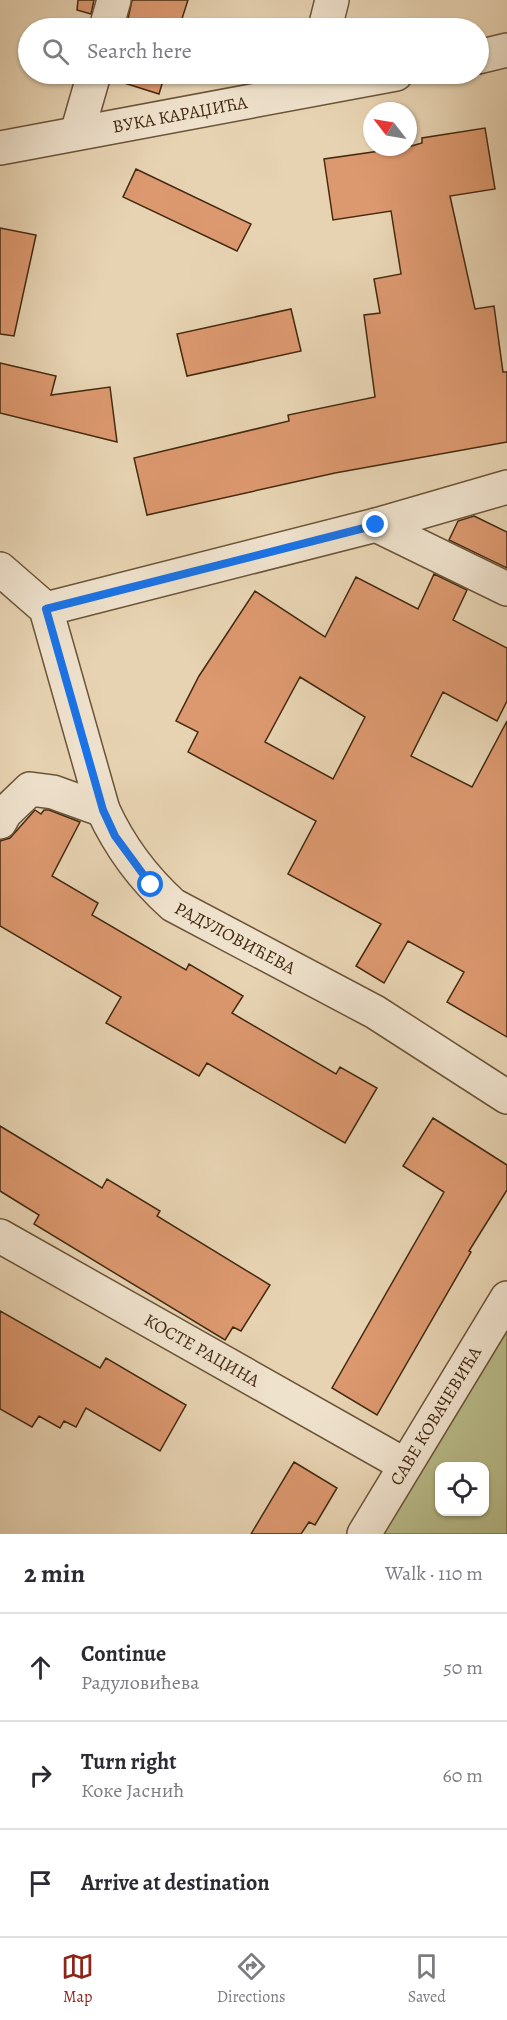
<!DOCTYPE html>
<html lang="en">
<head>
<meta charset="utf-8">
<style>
  body { margin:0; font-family:Alegreya,serif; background:#f2f2f3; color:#2b2b33 }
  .controls { position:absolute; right:18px; bottom:18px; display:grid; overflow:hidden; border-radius:12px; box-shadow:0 2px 4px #0004 }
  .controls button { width:54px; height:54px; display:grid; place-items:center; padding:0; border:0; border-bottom:2px solid #e1e1e2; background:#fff; color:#2b2b33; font:30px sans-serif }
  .compass { position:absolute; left:363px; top:102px; width:54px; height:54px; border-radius:50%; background:#fff; box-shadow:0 2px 4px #0004; rotate:301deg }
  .stop { position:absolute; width:18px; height:18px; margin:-14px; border:4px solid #1a73e8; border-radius:50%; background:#fff }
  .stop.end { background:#1a73e8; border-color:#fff; box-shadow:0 2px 6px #0008 }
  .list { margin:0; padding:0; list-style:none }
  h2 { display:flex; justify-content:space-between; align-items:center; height:78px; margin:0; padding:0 24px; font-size:26px }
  h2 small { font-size:20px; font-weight:400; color:#7c7c81 }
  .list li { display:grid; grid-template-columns:39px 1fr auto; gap:18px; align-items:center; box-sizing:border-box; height:108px; padding:0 24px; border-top:2px solid #e1e1e2 }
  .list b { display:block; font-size:22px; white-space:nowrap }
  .list p { margin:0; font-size:20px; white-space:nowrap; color:#7c7c81 }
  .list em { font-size:20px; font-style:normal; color:#7c7c81 }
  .icon { flex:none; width:33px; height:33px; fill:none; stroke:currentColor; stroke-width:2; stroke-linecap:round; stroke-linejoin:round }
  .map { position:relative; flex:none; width:507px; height:1534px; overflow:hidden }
  .search { position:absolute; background:#fff; box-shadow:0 2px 4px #0004; left:18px; right:18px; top:18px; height:66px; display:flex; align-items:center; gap:15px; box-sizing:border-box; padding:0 21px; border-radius:33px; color:#7c7c81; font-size:22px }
  .sheet { height:402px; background:#fff }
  nav { display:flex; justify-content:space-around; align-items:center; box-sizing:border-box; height:84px; border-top:2px solid #e1e1e2; background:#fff; font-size:16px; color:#7c7c81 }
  nav a { display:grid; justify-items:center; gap:3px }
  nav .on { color:#8f2418 }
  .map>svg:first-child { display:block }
  .green { fill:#b8bc8a; stroke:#7e734d; stroke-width:1.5; fill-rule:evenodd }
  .building { fill:#dc986f; stroke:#432a10; stroke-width:1.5; fill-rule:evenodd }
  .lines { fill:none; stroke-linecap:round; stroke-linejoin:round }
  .minor-casing { stroke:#6c5438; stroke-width:36 }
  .minor { stroke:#efe2cd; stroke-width:33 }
  .route { stroke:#1a73e8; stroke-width:8 }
  .labels { text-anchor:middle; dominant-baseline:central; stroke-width:5; stroke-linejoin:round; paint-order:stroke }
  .street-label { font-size:18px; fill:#432a10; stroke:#efe2cd }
</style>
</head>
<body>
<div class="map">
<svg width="507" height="1534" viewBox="0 0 507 1534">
  <rect width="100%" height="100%" fill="#e7d3b2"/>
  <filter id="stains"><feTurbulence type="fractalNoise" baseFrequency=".00333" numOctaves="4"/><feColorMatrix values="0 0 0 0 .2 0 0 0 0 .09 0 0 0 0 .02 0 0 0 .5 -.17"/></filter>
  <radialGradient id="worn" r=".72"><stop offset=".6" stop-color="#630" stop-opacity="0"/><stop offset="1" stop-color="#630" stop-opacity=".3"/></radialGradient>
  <!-- green -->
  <path class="green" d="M507,1298V1534H364ZM440,1466H484V1512H440Z"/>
  <!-- building -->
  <path class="building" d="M78,0H94L91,14L77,10Z
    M132,0H188L179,28H137L138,27L127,24Z
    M124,74H165L159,94L121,82Z
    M485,128L495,189L450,196L475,309L494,306L503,372H507V442L335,473L147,515L134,458L289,421L288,415L375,397L364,315L380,313L374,279L401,274L391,211L333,220L324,159L408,147L422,143V138Z
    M136,169L251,224L237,251L123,197Z
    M0,228L36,235L14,336L0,334Z
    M291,309L301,351L187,376L177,334Z
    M0,363L56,376L51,395L110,387L117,442L0,413Z
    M474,516L507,532V568L449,540L458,521Z
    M434,574L467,590L453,620L507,648V701L497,721L443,692L411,756L472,787L507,721V1037L447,1002L464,972L408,941L384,983L356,966L381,924L288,874L316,821L188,752L198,732L176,721L199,676L255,591L325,637L356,577L418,609ZM300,677L365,717L333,779L265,742Z
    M35,810L41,814L44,810H49L80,822L52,876L98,903L92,915L186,970L189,964L243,996L232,1013L336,1074L340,1067L377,1088L345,1143L207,1063L199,1076L106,1023L121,997L0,926V841L10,838Z
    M433,1118L507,1165V1190L469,1251L471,1252L377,1415L332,1388L444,1192L403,1166Z
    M0,1126L102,1188L107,1179L160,1211L157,1216L270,1285L241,1331L233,1327L225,1340L34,1224L39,1215L0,1191Z
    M0,1311L100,1368L106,1358L186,1405L160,1451L86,1408L76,1427L64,1421L60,1428L39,1416L32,1427L0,1409Z
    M294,1462L337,1488L315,1525L309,1522L301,1534H251Z"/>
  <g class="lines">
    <defs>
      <g id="minor">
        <path d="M106,28L114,0"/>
        <path d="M325,28L332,0"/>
        <path d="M478,57L507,50"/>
        <path d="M77,133L94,74"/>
        <path id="s1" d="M0,148L396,74"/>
        <path d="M376,525L507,589"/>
        <path id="s2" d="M0,569L46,609L103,810C120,847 142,877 173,905L375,1012L507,1097"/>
        <path d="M46,609L376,525L507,487"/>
        <path d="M0,822L5,813L30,789L53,792L103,810"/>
        <path id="s3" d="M0,1236L405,1465"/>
        <path id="s4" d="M364,1534L507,1298"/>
      </g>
    </defs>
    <!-- minor casing -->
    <use href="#minor" class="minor-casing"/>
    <!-- minor -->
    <use href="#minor" class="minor"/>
  </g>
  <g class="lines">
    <!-- route -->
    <path class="route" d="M151,885L115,836L103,810L46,609L376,525"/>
  </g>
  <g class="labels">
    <!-- street labels -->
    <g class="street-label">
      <text stroke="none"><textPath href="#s1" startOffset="183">ВУКА КАРАЏИЋА</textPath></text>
      <text stroke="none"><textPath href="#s2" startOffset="459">РАДУЛОВИЋЕВА</textPath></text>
      <text stroke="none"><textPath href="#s3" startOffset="232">КОСТЕ РАЦИНА</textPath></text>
      <text stroke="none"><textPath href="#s4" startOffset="138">САВЕ КОВАЧЕВИЋА</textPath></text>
    </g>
  </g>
  <rect width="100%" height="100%" filter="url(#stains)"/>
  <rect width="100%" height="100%" fill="url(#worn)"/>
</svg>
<div class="controls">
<button><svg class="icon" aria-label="locate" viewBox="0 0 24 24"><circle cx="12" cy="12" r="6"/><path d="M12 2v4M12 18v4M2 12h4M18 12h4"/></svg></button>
</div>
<svg class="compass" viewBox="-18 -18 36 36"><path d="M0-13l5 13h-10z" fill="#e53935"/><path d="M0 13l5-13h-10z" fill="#7c7c81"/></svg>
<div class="stop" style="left:151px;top:885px"></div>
<div class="stop end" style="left:376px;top:525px"></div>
<div class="search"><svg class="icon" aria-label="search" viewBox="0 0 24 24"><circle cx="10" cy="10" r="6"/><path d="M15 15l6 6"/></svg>Search here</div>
</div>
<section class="sheet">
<h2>2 min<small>Walk · 110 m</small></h2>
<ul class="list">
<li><svg class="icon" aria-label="ahead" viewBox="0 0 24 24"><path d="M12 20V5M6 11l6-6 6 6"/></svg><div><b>Continue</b><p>Радуловићева</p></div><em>50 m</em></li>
<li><svg class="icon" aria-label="right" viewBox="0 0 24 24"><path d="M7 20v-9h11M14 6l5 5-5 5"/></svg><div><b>Turn right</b><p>Коке Јаснић</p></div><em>60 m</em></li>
<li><svg class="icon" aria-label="arrive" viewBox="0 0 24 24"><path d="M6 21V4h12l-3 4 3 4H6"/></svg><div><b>Arrive at destination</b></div></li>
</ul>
</section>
<nav>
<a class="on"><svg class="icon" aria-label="map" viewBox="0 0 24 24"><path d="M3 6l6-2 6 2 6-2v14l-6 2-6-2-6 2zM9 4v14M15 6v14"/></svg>Map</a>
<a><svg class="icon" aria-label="directions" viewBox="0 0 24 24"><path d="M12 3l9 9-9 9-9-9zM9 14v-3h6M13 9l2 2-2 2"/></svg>Directions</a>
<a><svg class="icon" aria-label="saved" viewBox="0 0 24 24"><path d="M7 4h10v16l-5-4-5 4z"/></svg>Saved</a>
</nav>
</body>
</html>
